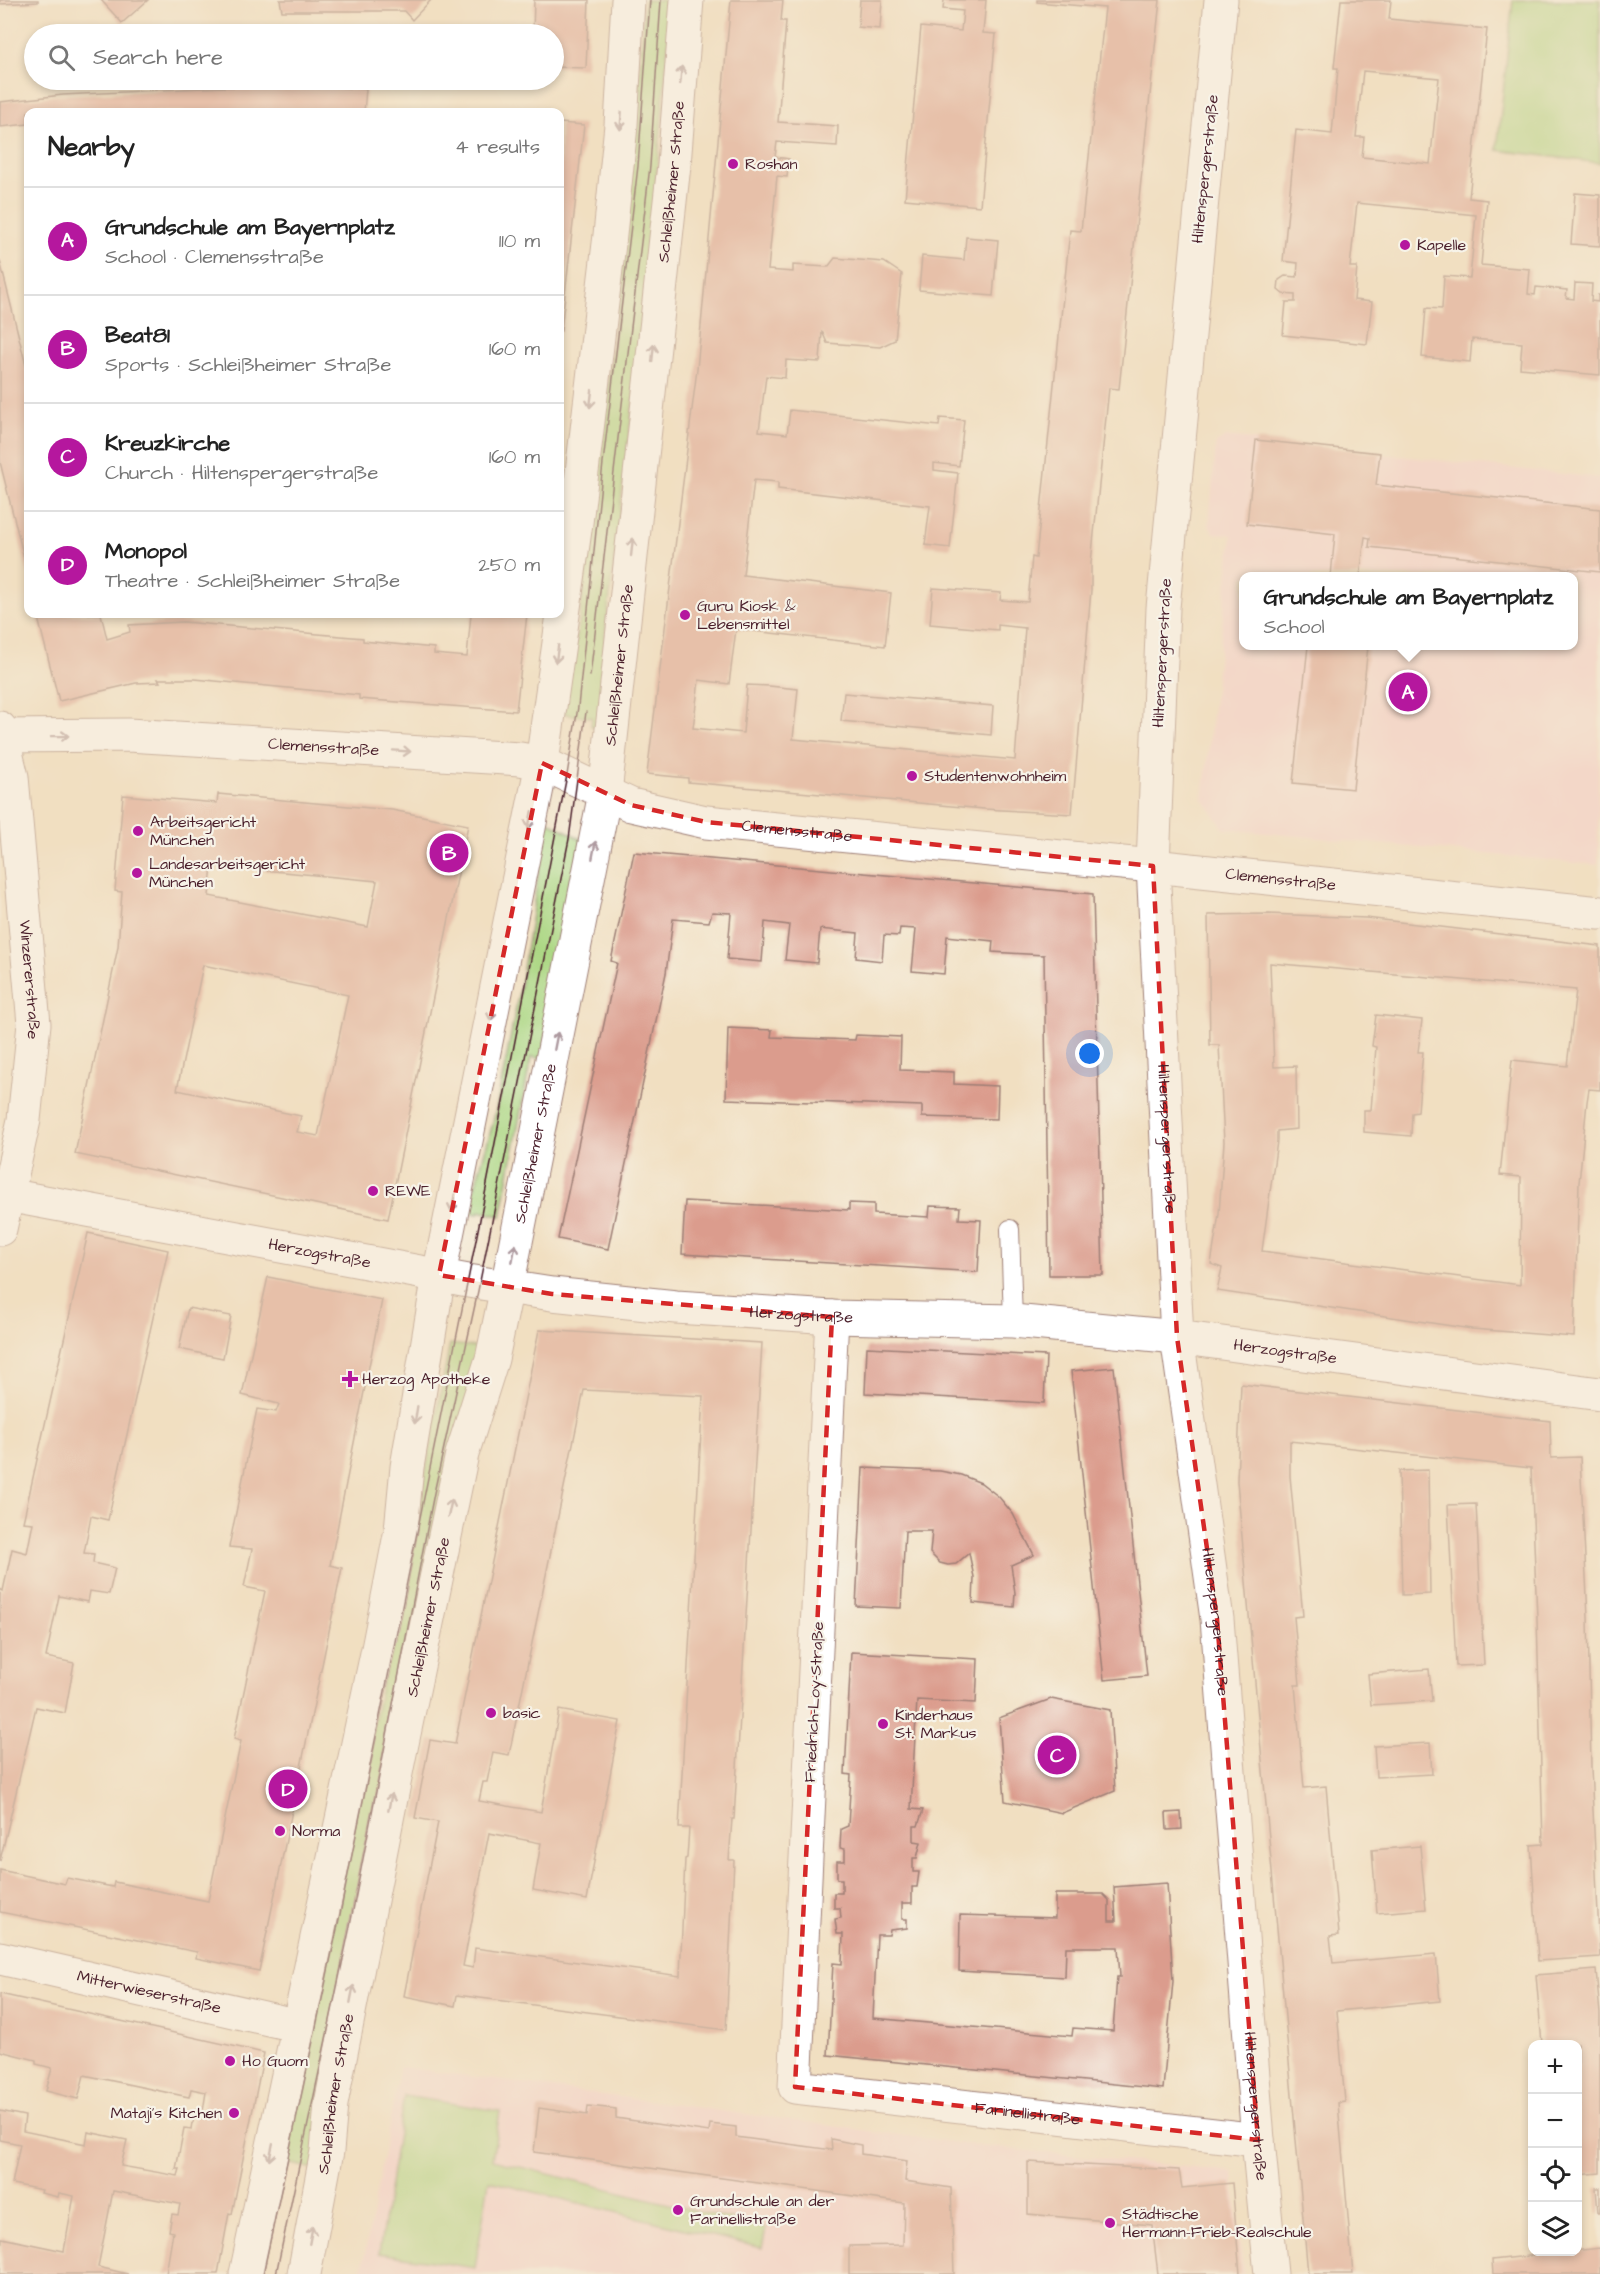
<!DOCTYPE html>
<html lang="en">
<head>
<meta charset="utf-8">
<style>
  body { margin:0; font-family:"Architects Daughter",sans-serif; background:#f2f2f2; color:#222 }
  .controls { position:absolute; right:18px; bottom:18px; display:grid; overflow:hidden; border-radius:12px; box-shadow:0 3px 9px #0003 }
  .controls button { width:54px; height:54px; display:grid; place-items:center; padding:0; border:0; border-bottom:2px solid #e0e0e0; background:#fff; color:#222; font:30px sans-serif }
  .you { position:absolute; left:1090px; top:1054px; width:21px; height:21px; margin:-15px; border:4px solid #fff; border-radius:50%; background:#1a73e8; box-shadow:0 0 0 9px #1a73e833 }
  .badge { display:grid; place-items:center; width:39px; height:39px; border-radius:50%; background:#b5179e; color:#fff; font-size:20px; font-weight:700 }
  .pin { position:absolute; translate:-50% -50%; border:3px solid #fff; box-shadow:0 2px 6px #0006 }
  .popup { position:absolute; left:1239px; top:572px; width:339px; height:78px; box-sizing:border-box; display:grid; place-content:center; border-radius:12px; background:#fff; filter:drop-shadow(0 2px 4px #0005); font-size:20px; white-space:nowrap; color:#767676 }
  .popup b { font-size:22px; color:#222 }
  .popup::after { content:''; position:absolute; left:50%; top:100%; margin-left:-12px; border:12px solid transparent; border-top-color:#fff }
  .list { margin:0; padding:0; list-style:none }
  h2 { display:flex; justify-content:space-between; align-items:center; height:78px; margin:0; padding:0 24px; font-size:26px }
  h2 small { font-size:20px; font-weight:400; color:#767676 }
  .list li { display:grid; grid-template-columns:39px 1fr auto; gap:18px; align-items:center; box-sizing:border-box; height:108px; padding:0 24px; border-top:2px solid #e0e0e0 }
  .list b { display:block; font-size:22px; white-space:nowrap }
  .list p { margin:0; font-size:20px; white-space:nowrap; color:#767676 }
  .list em { font-size:20px; font-style:normal; color:#767676 }
  .icon { flex:none; width:33px; height:33px; fill:none; stroke:currentColor; stroke-width:2; stroke-linecap:round; stroke-linejoin:round }
  .map { position:relative; flex:none; width:1600px; height:2274px; overflow:hidden }
  .search { position:absolute; background:#fff; box-shadow:0 3px 9px #0003; left:24px; top:24px; width:540px; height:66px; display:flex; align-items:center; gap:15px; box-sizing:border-box; padding:0 21px; border-radius:33px; color:#767676; font-size:22px }
  .panel { position:absolute; background:#fff; box-shadow:0 3px 9px #0003; left:24px; top:108px; width:540px; height:510px; border-radius:12px }
  .map>svg:first-child { display:block }
  .built { fill:#f7cfd0; fill-rule:evenodd }
  .green { fill:#abd783; stroke:#7a7b57; stroke-width:1.5 }
  .building { fill:#db9c8d; fill-rule:evenodd }
  .lines { fill:none; stroke-linecap:round; stroke-linejoin:round }
  .service-casing { stroke:#9e7f76; stroke-width:20 }
  .minor-casing { stroke:#9e7f76; stroke-width:35 }
  .secondary-casing { stroke:#9e7f76; stroke-width:35 }
  .service { stroke:#fff; stroke-width:18 }
  .minor { stroke:#fff; stroke-width:33 }
  .secondary { stroke:#fff; stroke-width:33 }
  .tram { stroke:#4a1f2b; stroke-width:1.5 }
  .oneway { stroke:#ae9aa0 }
  .marked { fill:none; stroke:#d62828; stroke-width:4.5; stroke-dasharray:12 8; stroke-linejoin:round }
  .poi-dot { fill:#b5179e; stroke:#f7f3e8; stroke-width:2 }
  .labels { text-anchor:middle; dominant-baseline:central; stroke-width:4.5; stroke-linejoin:round; paint-order:stroke }
  .poi-label { font-size:16px; fill:#4a1f2b; stroke:#f7f3e8; text-anchor:start }
  .street-label { font-size:16px; fill:#4a1f2b; stroke:#f7f3e8 }
</style>
</head>
<body>
<div class="map">
<svg width="1600" height="2274" viewBox="0 0 1600 2274">
  <rect width="100%" height="100%" fill="#f7f3e8"/>
  <filter id="ink" filterUnits="userSpaceOnUse"><feTurbulence type="fractalNoise" baseFrequency=".0167" numOctaves="2"/><feDisplacementMap in="SourceGraphic" scale="12" xChannelSelector="R" yChannelSelector="G"/><feConvolveMatrix kernelMatrix="1 2 1 2 8 2 1 2 1" color-interpolation-filters="sRGB"/></filter>
  <filter id="wash" filterUnits="userSpaceOnUse"><feTurbulence type="fractalNoise" baseFrequency=".008" numOctaves="4" result="noise"/><feDisplacementMap in="SourceGraphic" scale="24" xChannelSelector="R" yChannelSelector="G"/><feGaussianBlur stdDeviation="1.35" result="paint"/><feColorMatrix in="noise" values="0 0 0 0 0 0 0 0 0 0 0 0 0 0 0 0 0 1.4 0 .05"/><feComposite in="paint" operator="in"/></filter>
  <g filter="url(#wash)">
    <rect width="100%" height="100%" fill="#f1dfc1"/>
    <!-- built -->
    <path class="built" d="M1226,437L1600,478L1598,865L1224,829L1203,799L1232,535L1214,533L1209,525L1216,443ZM1243,576H1573V646H1243Z
      M400,2067L979,2146L1233,2172L1243,2274H361Z"/>
    <!-- green -->
    <path class="green" d="M645,0H672L648,276L605,636L600,730L591,726L592,717L570,715L562,712L579,624L615,328L636,122Z
      M1513,0H1600V163L1497,150Z
      M546,820L584,841L542,1059L531,1057L501,1216L479,1211L478,1214L469,1212C476,1176 490,1141 497,1105C517,1011 533,916 546,820Z
      M450,1344L482,1348L315,2169L281,2162L418,1511Z
      M404,2096L500,2111L492,2160L766,2228L762,2248L489,2181L475,2268L379,2253Z"/>
    <g id="blocks">
      <!-- building -->
      <path class="building" d="M0,0H38V2L0,4Z
        M101,0H148L122,23Z
        M280,0H431L412,20L404,11H282Z
        M534,0H589L586,68L554,67V34H533Z
        M731,0H783L781,21H786L778,122L838,126L837,146L777,142L775,157L789,159L787,177L777,176L768,270L793,272V265L828,267L835,258L884,262L902,274L895,340L880,347L827,343L822,331L820,362L786,360L785,378L766,376L759,431L787,434L790,410L939,426L940,418L964,420L959,466L934,463V470L958,473L950,548L925,545L930,506L778,489V482L754,480L743,575L891,593L885,646L736,629L729,684L699,680L693,728L743,733L747,685L769,686L798,689L793,739L1015,760L1025,628L998,625V630L930,624L933,588L1001,593L1000,600L1028,602L1032,557L1036,558L1070,230L1081,231L1105,8L1037,2V0H1160L1119,389L1109,388L1091,563V590L1072,814L984,809L688,782V778L647,774L697,369Z
        M860,0H882L880,29L858,27Z
        M944,0H986L983,33L996,34L980,206L905,199L921,27L961,31L963,11L943,9Z
        M1341,0H1391L1389,19L1487,29L1469,198L1487,200L1481,265L1530,269L1528,294L1535,295L1536,287L1567,290L1566,298L1574,299L1575,283L1592,284L1591,301L1598,302V295H1600V375L1520,368L1522,343L1472,339L1470,362L1422,357L1426,308L1442,309L1444,276L1470,278L1476,215L1357,203L1350,267H1357L1354,300L1372,302L1367,344L1283,335L1286,302H1295V295L1283,294L1278,290L1279,280L1285,276L1297,277L1298,263L1283,261L1296,130L1332,134L1338,68H1334ZM1363,71L1439,78L1430,164L1362,157L1364,137H1356Z
        M224,87H334L366,89L364,112H28V124L0,127V102L63,95Z
        M560,123L584,125L561,331H560Z
        M1575,193L1600,195V246L1571,244Z
        M966,237L998,240L993,296L919,290L922,256L964,260Z
        M0,261L28,374V574L0,462Z
        M1256,440L1380,453L1376,485L1600,509V572L1369,547L1370,538L1365,537L1360,576H1331L1335,534L1247,524Z
        M37,614H101L107,639L130,632L129,625L183,622L363,638V641L434,648V654L467,657L471,614H527L516,711L359,699V695L195,679H158L160,682L136,683L59,701Z
        M1308,646H1368L1353,789L1293,783Z
        M844,693L993,706L991,735L841,721Z
        M218,794L392,810L468,825L388,1219L75,1154L118,947L122,892L115,891L123,795L217,803ZM212,865L377,881L368,927L209,896ZM203,965L348,995L318,1136L297,1132L301,1116L177,1090Z
        M634,852L1093,894L1103,1275H1049L1044,955L992,952L993,941L947,936L944,974L912,971L916,929L900,928L899,936L884,935L882,961L856,958L858,933L820,929L817,963L785,960L789,925L765,922L762,962L727,959L731,913L712,912L709,922L673,919L666,973L608,1249L558,1239L617,963L611,961Z
        M1269,914L1366,918L1600,946V1090L1589,1089L1587,1102L1579,1183L1574,1337L1472,1329L1217,1291L1222,1268L1211,1264L1219,1214L1224,1142L1219,1045H1210L1208,915ZM1270,963L1576,990L1567,1066L1512,1060L1500,1175L1521,1177L1520,1285L1262,1251L1277,1141V1131L1297,1129L1296,1066L1274,1067Z
        M1376,1015L1422,1020L1418,1052H1423L1420,1085L1418,1112L1412,1113L1411,1136L1364,1132V1110H1371L1376,1047L1372,1046Z
        M728,1028L772,1030L771,1037L855,1040L856,1035L901,1037L900,1070L954,1072V1084L998,1086L997,1119L922,1117V1106L726,1099Z
        M685,1201L849,1210V1203L874,1204V1214L929,1217L930,1206L960,1207L959,1219L981,1220L978,1272L682,1254Z
        M88,1233L168,1250L108,1520L91,1516L84,1553L94,1554L93,1563L115,1568L109,1594L90,1591L88,1602L59,1596L46,1657L74,1663L65,1713L36,1707L0,1861V1589L3,1591L12,1549L27,1553L33,1523L23,1522Z
        M268,1277L382,1300L330,1565L342,1568L259,1971L196,1958L197,1952L0,1912V1870L65,1884L67,1878L113,1887L114,1882L208,1901L241,1741L234,1739L265,1591L244,1587L252,1549L229,1547L257,1409L276,1412L279,1404L242,1395Z
        M188,1308L231,1316L223,1358L179,1349Z
        M539,1330L762,1343L734,1819H732L729,1860H734L726,2030L457,1995L455,2006L404,1996L438,1822L415,1818L430,1740L455,1744ZM584,1390L703,1396L679,1828H689L687,1858L685,1859L680,1976L475,1948L473,1968L463,1966L489,1833L541,1843L533,1890L587,1900L620,1721L559,1710L541,1812L479,1801L483,1782H487L493,1752L509,1755Z
        M867,1347L1046,1356L1044,1403L865,1393Z
        M1114,1367L1147,1676L1104,1680L1071,1371Z
        M1241,1384L1550,1421L1551,1458L1580,1457L1588,1617L1591,1768L1600,1957L1538,1961L1531,1845L1543,1844L1537,1618L1531,1468L1290,1441V1476L1303,1616L1294,1617L1300,1685H1295L1304,1788L1326,1786L1339,1935L1330,1936L1333,1963L1436,1954L1440,2001L1337,2011L1345,2102L1338,2103L1353,2274H1308L1237,1481Z
        M863,1468L940,1471L961,1475L981,1483L999,1497L1013,1514L1034,1555L1011,1565L1015,1593L1014,1607L973,1603L974,1577L969,1553L956,1564L948,1565L940,1563L930,1553L932,1531H905L901,1608L856,1606Z
        M1428,1470L1430,1594L1402,1595L1399,1471Z
        M1476,1504L1484,1665L1456,1666L1448,1505Z
        M851,1652L978,1659L976,1703L917,1700L911,1809L923,1810L918,1826H914V1841L921,1842L917,1858H913V1872H919L917,1887H912V1903H902V1919H907V1928L890,1930L889,1935H877L873,2018L1072,2036L1073,2028L1113,2031L1117,1977H1120L1118,1947H1066L1065,1977L959,1971L960,1915L1055,1918V1894H1103L1109,1900V1921H1116L1114,1887L1167,1883L1173,1981L1163,2089L828,2055L833,1963L842,1964L843,1934H837L835,1919L841,1918L840,1908H834V1893H842V1879H837V1861H845V1849L840,1848L841,1829L848,1826L851,1775L845,1774Z
        M1429,1669L1432,1701L1371,1705L1368,1674Z
        M1051,1699L1110,1710L1115,1791L1062,1813L1005,1801L999,1718Z
        M1430,1743L1432,1774L1376,1777L1374,1746Z
        M1181,1812L1182,1829L1167,1830L1166,1813Z
        M1420,1846L1426,1909L1377,1913L1372,1850Z
        M1596,1970L1600,2014V2173L1578,2175V2044H1542L1536,1975Z
        M0,1994L264,2053L232,2214L229,2213L218,2274H166L173,2232L169,2231L172,2214L178,2215L180,2204L113,2191L98,2267L128,2274H0L2,2238L64,2251L74,2196L59,2193L58,2197L41,2193L42,2190L12,2184L20,2144L0,2140V2111L25,2116L23,2131L86,2144L88,2132L127,2140L121,2166L178,2176L180,2169H176L184,2128L192,2129L195,2109L203,2111L206,2092L191,2089L189,2097L84,2075L78,2099L46,2091L52,2068L36,2064V2060L0,2051Z
        M588,2106L616,2109V2118L709,2132L710,2124L736,2127V2137L832,2150L831,2139L861,2145V2154L907,2161L905,2181L951,2188L954,2274H849V2246L903,2245L904,2203L534,2152L539,2108L587,2115Z
        M1028,2162L1179,2170L1182,2188L1232,2183L1240,2274H1158L1152,2225L1028,2214Z
        M1596,2188H1600V2213H1598Z
        M1600,2248V2274H1493L1492,2260Z"/>
    </g>
  </g>
  <g filter="url(#ink)">
    <use href="#blocks" fill-opacity="0" stroke="#9e7f76" stroke-width="1.5"/>
    <g class="lines">
      <defs>
        <path id="service" d="M1010,1229L1013,1321"/>
        <g id="minor">
          <path id="s1" d="M1221,0L1163,608L1153,866L1177,1337L1217,1619L1258,2140L1271,2274"/>
          <path id="s2" d="M0,728L12,777L34,1024L24,1120L0,1229"/>
          <path id="s3" d="M0,736L128,735L520,759L542,763L631,805L706,822L1153,866L1600,913"/>
          <path id="s4" d="M7,1195L468,1281L552,1294L676,1307L832,1317L1013,1321L1177,1337L1600,1394"/>
          <path id="s5" d="M832,1317L795,2087L1258,2140"/>
          <path id="s6" d="M0,1958L299,2026"/>
        </g>
        <g id="secondary">
          <path d="M246,2274L379,1644L401,1530L407,1467L439,1275L542,763L576,523L610,235L621,125L628,0"/>
          <path id="s7" d="M304,2274L327,2151L331,2104L399,1758L462,1454L492,1359L507,1287L605,793L674,165L687,0"/>
        </g>
      </defs>
      <!-- service casing -->
      <use href="#service" class="service-casing"/>
      <!-- minor casing -->
      <use href="#minor" class="minor-casing"/>
      <!-- secondary casing -->
      <use href="#secondary" class="secondary-casing"/>
      <!-- service -->
      <use href="#service" class="service"/>
      <!-- minor -->
      <use href="#minor" class="minor"/>
      <!-- secondary -->
      <use href="#secondary" class="secondary"/>
      <!-- tram -->
      <path class="tram" d="M590,676L650,166L661,0
        M263,2274L337,1929L476,1240L567,775L578,707L603,463L638,166L650,0
        M276,2274L349,1931L434,1493L478,1291L569,839L586,712"/>
    </g>
    <!-- one-way arrows -->
    <defs><path id="oneway-shaft" d="M-6 0H5M1.5-3L5.5 0L1.5 3" fill="none" stroke-width="1.6" stroke-linecap="round" stroke-linejoin="round" transform="scale(1.5)"/></defs>
    <g class="oneway">
      <use href="#oneway-shaft" transform="translate(681 75) rotate(-85)"/>
      <use href="#oneway-shaft" transform="translate(621 121) rotate(94)"/>
      <use href="#oneway-shaft" transform="translate(653 353) rotate(-84)"/>
      <use href="#oneway-shaft" transform="translate(591 399) rotate(97)"/>
      <use href="#oneway-shaft" transform="translate(632 547) rotate(-84)"/>
      <use href="#oneway-shaft" transform="translate(557 654) rotate(98)"/>
      <use href="#oneway-shaft" transform="translate(60 736) rotate(-1)"/>
      <use href="#oneway-shaft" transform="translate(402 751) rotate(4)"/>
      <use href="#oneway-shaft" transform="translate(530 820) rotate(101)"/>
      <use href="#oneway-shaft" transform="translate(594 850) rotate(-79)"/>
      <use href="#oneway-shaft" transform="translate(492 1012) rotate(101)"/>
      <use href="#oneway-shaft" transform="translate(556 1041) rotate(-79)"/>
      <use href="#oneway-shaft" transform="translate(453 1203) rotate(101)"/>
      <use href="#oneway-shaft" transform="translate(514 1253) rotate(-79)"/>
      <use href="#oneway-shaft" transform="translate(416 1415) rotate(99)"/>
      <use href="#oneway-shaft" transform="translate(450 1508) rotate(-78)"/>
      <use href="#oneway-shaft" transform="translate(390 1802) rotate(-79)"/>
      <use href="#oneway-shaft" transform="translate(352 1994) rotate(-79)"/>
      <use href="#oneway-shaft" transform="translate(271 2152) rotate(102)"/>
      <use href="#oneway-shaft" transform="translate(311 2235) rotate(-79)"/>
    </g>
  </g>
  <!-- marked area -->
  <path d="M0 0H1600V2274H0ZM542,763L631,805L706,822L1153,866L1177,1337L1217,1619L1258,2140L795,2087L832,1317L552,1294L439,1275Z" fill="#f1dfc1" fill-opacity=".55" fill-rule="evenodd"/>
  <path class="marked" d="M542,763L631,805L706,822L1153,866L1177,1337L1217,1619L1258,2140L795,2087L832,1317L552,1294L439,1275Z"/>
  <!-- markers -->
  <g class="poi-dot">
    <circle cx="733" cy="164" r="6"/>
    <circle cx="1405" cy="245" r="6"/>
    <circle cx="685" cy="615" r="6"/>
    <circle cx="912" cy="776" r="6"/>
    <circle cx="138" cy="831" r="6"/>
    <circle cx="137" cy="873" r="6"/>
    <circle cx="373" cy="1191" r="6"/>
    <path d="M347 1370h6v6h6v6h-6v6h-6v-6h-6v-6h6z"/>
    <circle cx="491" cy="1713" r="6"/>
    <circle cx="883" cy="1724" r="6"/>
    <circle cx="280" cy="1831" r="6"/>
    <circle cx="230" cy="2061" r="6"/>
    <circle cx="234" cy="2113" r="6"/>
    <circle cx="678" cy="2210" r="6"/>
    <circle cx="1110" cy="2223" r="6"/>
  </g>
  <g class="labels">
    <!-- poi labels -->
    <g class="poi-label">
      <text x="745" y="164">Roshan</text>
      <text x="1417" y="245">Kapelle</text>
      <text x="697" y="606">Guru Kiosk &amp;<tspan x="697" dy="18">Lebensmittel</tspan></text>
      <text x="924" y="776">Studentenwohnheim</text>
      <text x="150" y="822">Arbeitsgericht<tspan x="150" dy="18">München</tspan></text>
      <text x="149" y="864">Landesarbeitsgericht<tspan x="149" dy="18">München</tspan></text>
      <text x="385" y="1191">REWE</text>
      <text x="362" y="1379">Herzog Apotheke</text>
      <text x="503" y="1713">basic</text>
      <text x="895" y="1715">Kinderhaus<tspan x="895" dy="18">St. Markus</tspan></text>
      <text x="292" y="1831">Norma</text>
      <text x="242" y="2061">Ho Guom</text>
      <text x="222" y="2113" text-anchor="end">Mataji's Kitchen</text>
      <text x="690" y="2201">Grundschule an der<tspan x="690" dy="18">Farinellistraße</tspan></text>
      <text x="1122" y="2214">Städtische<tspan x="1122" dy="18">Hermann-Frieb-Realschule</tspan></text>
    </g>
    <!-- street labels -->
    <g class="street-label">
      <text transform="translate(1205 169) rotate(-84)">Hiltenspergerstraße</text>
      <text stroke="none"><textPath href="#s7" startOffset="2127">Schleißheimer Straße</textPath></text>
      <text transform="translate(1162 653) rotate(-87)">Hiltenspergerstraße</text>
      <text stroke="none"><textPath href="#s7" startOffset="1641">Schleißheimer Straße</textPath></text>
      <text stroke="none"><textPath href="#s3" startOffset="324">Clemensstraße</textPath></text>
      <text stroke="none"><textPath href="#s3" startOffset="810">Clemensstraße</textPath></text>
      <text stroke="none"><textPath href="#s3" startOffset="1296">Clemensstraße</textPath></text>
      <text stroke="none"><textPath href="#s2" startOffset="254">Winzererstraße</textPath></text>
      <text stroke="none"><textPath href="#s1" startOffset="1142">Hiltenspergerstraße</textPath></text>
      <text stroke="none"><textPath href="#s7" startOffset="1155">Schleißheimer Straße</textPath></text>
      <text stroke="none"><textPath href="#s4" startOffset="318">Herzogstraße</textPath></text>
      <text stroke="none"><textPath href="#s4" startOffset="804">Herzogstraße</textPath></text>
      <text stroke="none"><textPath href="#s4" startOffset="1290">Herzogstraße</textPath></text>
      <text stroke="none"><textPath href="#s7" startOffset="669">Schleißheimer Straße</textPath></text>
      <text stroke="none"><textPath href="#s1" startOffset="1628">Hiltenspergerstraße</textPath></text>
      <text transform="translate(814 1702) rotate(-87)">Friedrich-Loy-Straße</text>
      <text stroke="none"><textPath href="#s6" startOffset="153">Mitterwieserstraße</textPath></text>
      <text stroke="none"><textPath href="#s7" startOffset="183">Schleißheimer Straße</textPath></text>
      <text stroke="none"><textPath href="#s1" startOffset="2114">Hiltenspergerstraße</textPath></text>
      <text stroke="none"><textPath href="#s5" startOffset="1005">Farinellistraße</textPath></text>
    </g>
  </g>
</svg>
<div class="controls">
<button>+</button>
<button>−</button>
<button><svg class="icon" aria-label="locate" viewBox="0 0 24 24"><circle cx="12" cy="12" r="6"/><path d="M12 2v4M12 18v4M2 12h4M18 12h4"/></svg></button>
<button><svg class="icon" aria-label="layers" viewBox="0 0 24 24"><path d="M12 4l9 5-9 5-9-5zM3 14l9 5 9-5"/></svg></button>
</div>
<div class="you"></div>
<div class="pin badge" style="left:1408px;top:692px">A</div>
<div class="popup"><b>Grundschule am Bayernplatz</b>School</div>
<div class="pin badge" style="left:449px;top:853px">B</div>
<div class="pin badge" style="left:1057px;top:1755px">C</div>
<div class="pin badge" style="left:288px;top:1789px">D</div>
<div class="search"><svg class="icon" aria-label="search" viewBox="0 0 24 24"><circle cx="10" cy="10" r="6"/><path d="M15 15l6 6"/></svg>Search here</div>
<section class="panel">
<h2>Nearby<small>4 results</small></h2>
<ul class="list">
<li><span class="badge">A</span><div><b>Grundschule am Bayernplatz</b><p>School · Clemensstraße</p></div><em>110 m</em></li>
<li><span class="badge">B</span><div><b>Beat81</b><p>Sports · Schleißheimer Straße</p></div><em>160 m</em></li>
<li><span class="badge">C</span><div><b>Kreuzkirche</b><p>Church · Hiltenspergerstraße</p></div><em>160 m</em></li>
<li><span class="badge">D</span><div><b>Monopol</b><p>Theatre · Schleißheimer Straße</p></div><em>250 m</em></li>
</ul>
</section>
</div>
</body>
</html>
